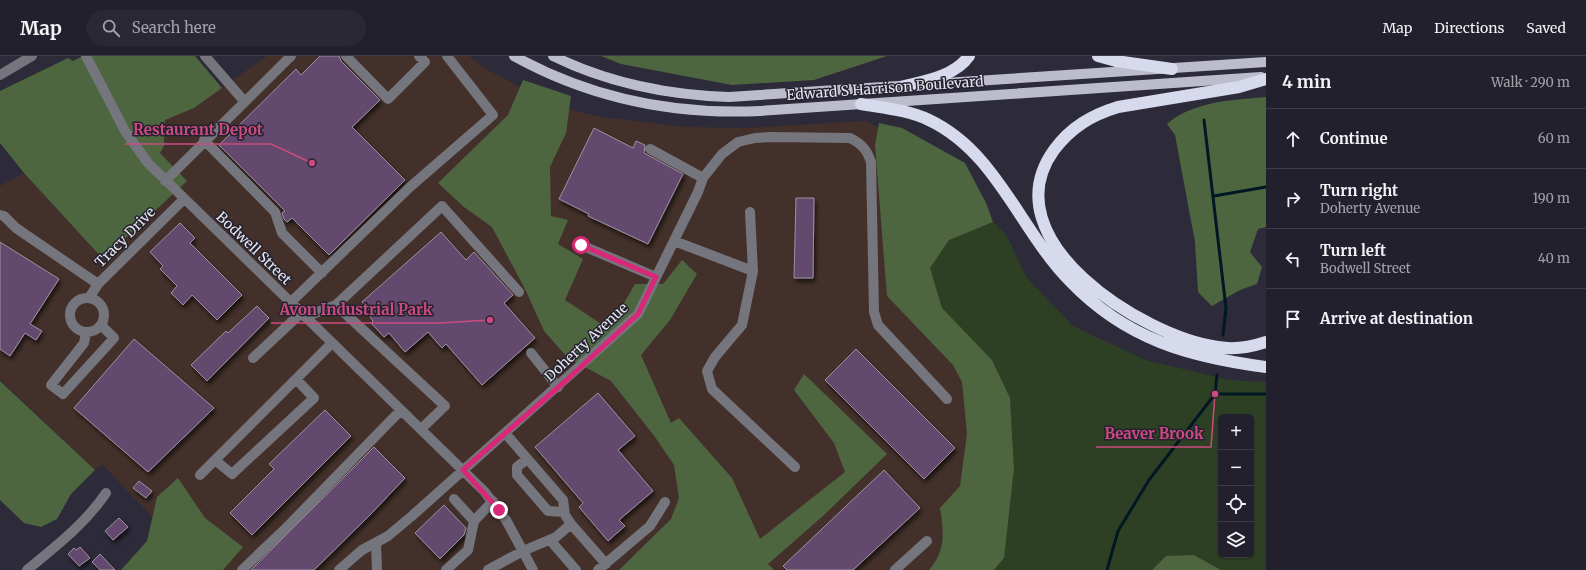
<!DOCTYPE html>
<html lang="en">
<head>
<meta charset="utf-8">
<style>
  body { margin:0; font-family:Merriweather,serif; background:#2a2834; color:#f1f3f6 }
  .controls { position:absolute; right:12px; bottom:12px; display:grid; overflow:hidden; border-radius:6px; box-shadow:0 1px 3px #0004 }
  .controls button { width:36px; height:36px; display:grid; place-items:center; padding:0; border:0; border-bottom:1px solid #3f3e48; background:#22202c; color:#f1f3f6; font:20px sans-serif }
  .stop { position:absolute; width:12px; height:12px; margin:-9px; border:3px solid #db2777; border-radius:50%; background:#fff }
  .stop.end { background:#db2777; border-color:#fff; box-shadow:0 1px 4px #0008 }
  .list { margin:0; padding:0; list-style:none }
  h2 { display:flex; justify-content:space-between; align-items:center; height:52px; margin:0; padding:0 16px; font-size:17px }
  h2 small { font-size:13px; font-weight:400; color:#a2a3a9 }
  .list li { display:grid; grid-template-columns:26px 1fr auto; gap:12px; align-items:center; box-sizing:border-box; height:60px; padding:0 16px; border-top:1px solid #3f3e48 }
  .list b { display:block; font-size:15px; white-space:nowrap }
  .list p { margin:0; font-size:13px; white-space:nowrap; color:#a2a3a9 }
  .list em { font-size:13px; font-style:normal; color:#a2a3a9 }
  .icon { flex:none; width:22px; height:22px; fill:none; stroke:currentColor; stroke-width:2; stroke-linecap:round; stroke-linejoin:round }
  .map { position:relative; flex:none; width:1266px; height:514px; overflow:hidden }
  header { display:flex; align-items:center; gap:24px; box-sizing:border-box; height:56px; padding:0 20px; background:#22202c; border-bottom:1px solid #3f3e48 }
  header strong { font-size:19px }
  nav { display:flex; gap:22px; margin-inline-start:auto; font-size:14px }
  .search { width:280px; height:36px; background:#2a2834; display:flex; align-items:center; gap:10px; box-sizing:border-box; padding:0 14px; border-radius:22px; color:#a2a3a9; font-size:15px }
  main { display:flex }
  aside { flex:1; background:#22202c }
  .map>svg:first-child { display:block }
  .industrial { fill:#43302a }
  .green { fill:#2e4024; fill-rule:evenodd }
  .forest { fill:#4d6640 }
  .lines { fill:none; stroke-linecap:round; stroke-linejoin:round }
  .stream { stroke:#001823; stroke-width:3 }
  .building { fill:#63496d; stroke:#9c91a1; filter:url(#shadow) }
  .minor { stroke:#74757d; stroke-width:10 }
  .major { stroke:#bbbdcd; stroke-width:10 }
  .highway { stroke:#d7daec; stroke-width:12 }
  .route { stroke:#db2777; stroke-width:5 }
  .labels { text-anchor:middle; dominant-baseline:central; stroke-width:3; stroke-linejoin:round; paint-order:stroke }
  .street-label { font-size:14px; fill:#e6e5ee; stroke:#24222f }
  .leader { fill:none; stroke:#cb4b80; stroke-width:1.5 }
  .callout-dot { fill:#cb4b80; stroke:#24222f; stroke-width:1.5 }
  .callout-label { font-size:15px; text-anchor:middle; font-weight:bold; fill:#cb4b80; stroke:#24222f; stroke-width:3; stroke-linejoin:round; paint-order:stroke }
</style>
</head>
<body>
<header>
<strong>Map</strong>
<div class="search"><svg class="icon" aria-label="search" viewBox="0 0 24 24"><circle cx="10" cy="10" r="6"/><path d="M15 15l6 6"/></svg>Search here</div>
<nav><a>Map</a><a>Directions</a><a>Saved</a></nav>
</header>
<main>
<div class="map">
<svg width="1266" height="514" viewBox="0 0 1266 514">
  <defs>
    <filter id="shadow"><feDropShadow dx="2" dy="3.5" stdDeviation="2" flood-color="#0009"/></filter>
  </defs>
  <rect width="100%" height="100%" fill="#2d2b3a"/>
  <!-- industrial -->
  <path class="industrial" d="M267,0H469L486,13L544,43L576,55L602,61L684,71L747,72L865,65L949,104L983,155L966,514H203L102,408L95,414L0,324V130L24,117L103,203L164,90L165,63L194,52Z"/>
  <!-- green -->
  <path class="green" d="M993,166L1007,180L1026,221L1073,270L1145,304L1229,324L1266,326V514H1221L1194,499L1166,500L1152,514H994L1004,502L1014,413L1010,342L992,304L942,252L930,212L949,184ZM1221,361H1251V499H1221Z"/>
  <!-- forest -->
  <path class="forest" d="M83,0H195L222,32L194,52L165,64L164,90L160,97L187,125L103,203L24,117L0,87V35L68,2L73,5Z
    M601,0H887L814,24L732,29L621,8Z
    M523,24L571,40L566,77L550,111L551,160L568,164L558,188L583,203L565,244L606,271L620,254L635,228H663L682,204L697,218L670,264L641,299L671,367L679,362L732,422L760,483L845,416L834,387L794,334L804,318L887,398L823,460L768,508L774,514H619L671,463L679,442L674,409L655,381L611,325L568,302L544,275L526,235L492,171L464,151L438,127L508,59Z
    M1266,41V171L1258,173L1250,196L1262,211L1257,228L1240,234L1212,250L1198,236L1195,186L1175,79L1167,68C1193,45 1233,44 1266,41Z
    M879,67L902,72L965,107L986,147L993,166L949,184L930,212L942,252L992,304L1010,342L1014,413L1004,502L994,514H929C946,495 944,476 940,452L960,430L967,378L962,326L953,309L887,240L875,89Z
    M0,325L95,414L71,438L57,463L41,471L24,467L0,444Z
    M178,422L205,462L243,491L223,514H121L147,485L157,441Z
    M1194,499L1221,514H1152L1166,500Z"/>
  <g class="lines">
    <!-- stream -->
    <path class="stream" d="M1204,64L1226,252L1223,279
      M1214,140L1266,131
      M1215,338H1266
      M1215,338L1217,319
      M1107,514L1118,475L1149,424L1215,338"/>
  </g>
  <!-- building -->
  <path class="building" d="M320,0H339L341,5L380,44L352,71L405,124L329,199L292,162L287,166L284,163L282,157L285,155L219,89L296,13L301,19Z
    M594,72L633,92L636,85L645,89L644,97L683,118L648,188L588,160L589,158L559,143Z
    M796,142H814L813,222H794Z
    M180,167L195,182L190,187L242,239L217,264L192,239L183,249L171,237L177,230L160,213L163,210L150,196Z
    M441,176L466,204L474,196L513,239L504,247L535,282L482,329L446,288L442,292L428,276L405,296L389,277L384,281L371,267L373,265L370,261L373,258L362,246Z
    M0,186L59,223L30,268L42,275L36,284L25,277L10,300L0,293Z
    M257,250L269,262L207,325L191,309L226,275L228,277Z
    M134,283L214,352L148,416L74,352Z
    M856,293L955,392L924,423L825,324Z
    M598,337L635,380L618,394L653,435L619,464L625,470L608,485L579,451L583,447L535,391Z
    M325,354L351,380L252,479L230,457L274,413L269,408Z
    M374,391L405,422L370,459L314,514H251Z
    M884,414L920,452L853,514H787L783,510Z
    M139,425L152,435L146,442L133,432Z
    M444,449L466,472L464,479L440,503L415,477Z
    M119,462L128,471L113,484L105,475Z
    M80,491L90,502L79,510L68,498L74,492L76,494Z
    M100,498L115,514H100L92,506Z"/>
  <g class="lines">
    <!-- minor -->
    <path class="minor" d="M86,0L125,75L148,107L484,435L506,464L533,514
      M205,0L244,45
      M346,0L388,43L425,6L419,0
      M0,19L32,0
      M204,84L275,156L282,177L322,217
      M650,93L703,122
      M165,125L291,0
      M750,156L753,215
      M0,159L4,160L16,172L98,228
      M674,185L753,215L742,269L715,301L707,315L712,333L795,411
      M581,189L656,221
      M70 259a17 17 0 1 1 34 0a17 17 0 1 1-34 0Z
      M89,242L98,228L184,143
      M290,247L410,131L493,59L447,0
      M336,249L445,350L421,373
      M305,261L336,249L442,150L519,236
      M86,277L84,287L51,329L63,338L114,282L101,269
      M531,297L558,331
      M253,302L301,257
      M527,403L517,411V419L548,455L564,456
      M215,404L232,418L314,342L296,323
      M200,419L332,287
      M454,443L474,465
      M571,468L606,508
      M550,484L576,514
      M376,487L377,514
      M27,514C56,490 85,468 106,437
      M242,514L287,471L401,354
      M339,514L362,494L388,480L413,459L638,258L698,136L703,122L722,98L738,86L755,82L770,81L850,82C862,88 867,94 871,106L874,256L878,269L947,343
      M446,514L468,494L474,465L493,445
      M488,514L523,495L556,481L571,468L565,459L563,444L505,377
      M598,514L650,470L665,446
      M895,514L927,485"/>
    <!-- major -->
    <path class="major" d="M514,0C590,42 674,59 760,55L1261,21
      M553,0C608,27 668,39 729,41L1266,6"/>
    <!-- highway -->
    <path class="highway" d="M1098,0L1116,5L1172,13
      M1266,23L1239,31L1118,51C1092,59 1071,71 1054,94C989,184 1143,281 1218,291C1234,294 1251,291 1266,286
      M901,31C924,25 954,21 969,0
      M861,48C884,52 908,54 929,64C997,96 1020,175 1071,226C1126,283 1189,301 1266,311"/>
  </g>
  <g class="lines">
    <!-- route -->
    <path class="route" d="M499,454L463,414L570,321L638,258L656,221L581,189"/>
  </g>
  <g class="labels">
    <!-- street labels -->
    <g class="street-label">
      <text transform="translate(885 32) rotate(-4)">Edward S Harrison Boulevard</text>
      <text transform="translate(125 181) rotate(-45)">Tracy Drive</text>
      <text transform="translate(254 192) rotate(44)">Bodwell Street</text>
      <text transform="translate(586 286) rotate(-43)">Doherty Avenue</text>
    </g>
  </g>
  <!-- callouts -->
  <path class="leader" d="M312 107L271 88H125M490 264L440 267H271M1215 338L1211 391H1096"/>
  <g class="callout-dot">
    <circle cx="312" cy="107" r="4"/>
    <circle cx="490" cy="264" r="4"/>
    <circle cx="1215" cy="338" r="4"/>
  </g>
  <g class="callout-label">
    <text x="198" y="79">Restaurant Depot</text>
    <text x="356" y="259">Avon Industrial Park</text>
    <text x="1154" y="383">Beaver Brook</text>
  </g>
</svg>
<div class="controls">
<button>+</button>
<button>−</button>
<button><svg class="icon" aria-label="locate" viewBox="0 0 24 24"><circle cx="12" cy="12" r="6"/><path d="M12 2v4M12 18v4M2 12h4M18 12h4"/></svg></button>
<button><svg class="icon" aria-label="layers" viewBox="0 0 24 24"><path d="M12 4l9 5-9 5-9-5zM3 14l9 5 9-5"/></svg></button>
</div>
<div class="stop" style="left:581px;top:189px"></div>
<div class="stop end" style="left:499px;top:454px"></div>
</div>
<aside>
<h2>4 min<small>Walk · 290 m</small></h2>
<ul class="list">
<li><svg class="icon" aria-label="ahead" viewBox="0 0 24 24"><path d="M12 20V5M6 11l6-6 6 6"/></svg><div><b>Continue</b></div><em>60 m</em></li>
<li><svg class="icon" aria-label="right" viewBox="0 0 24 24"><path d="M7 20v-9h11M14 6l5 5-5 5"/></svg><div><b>Turn right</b><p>Doherty Avenue</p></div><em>190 m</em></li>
<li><svg class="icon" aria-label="left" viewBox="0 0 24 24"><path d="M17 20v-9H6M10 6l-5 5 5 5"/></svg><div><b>Turn left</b><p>Bodwell Street</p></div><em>40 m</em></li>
<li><svg class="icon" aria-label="arrive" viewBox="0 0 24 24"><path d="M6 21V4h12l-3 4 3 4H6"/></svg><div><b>Arrive at destination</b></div></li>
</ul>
</aside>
</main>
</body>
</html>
